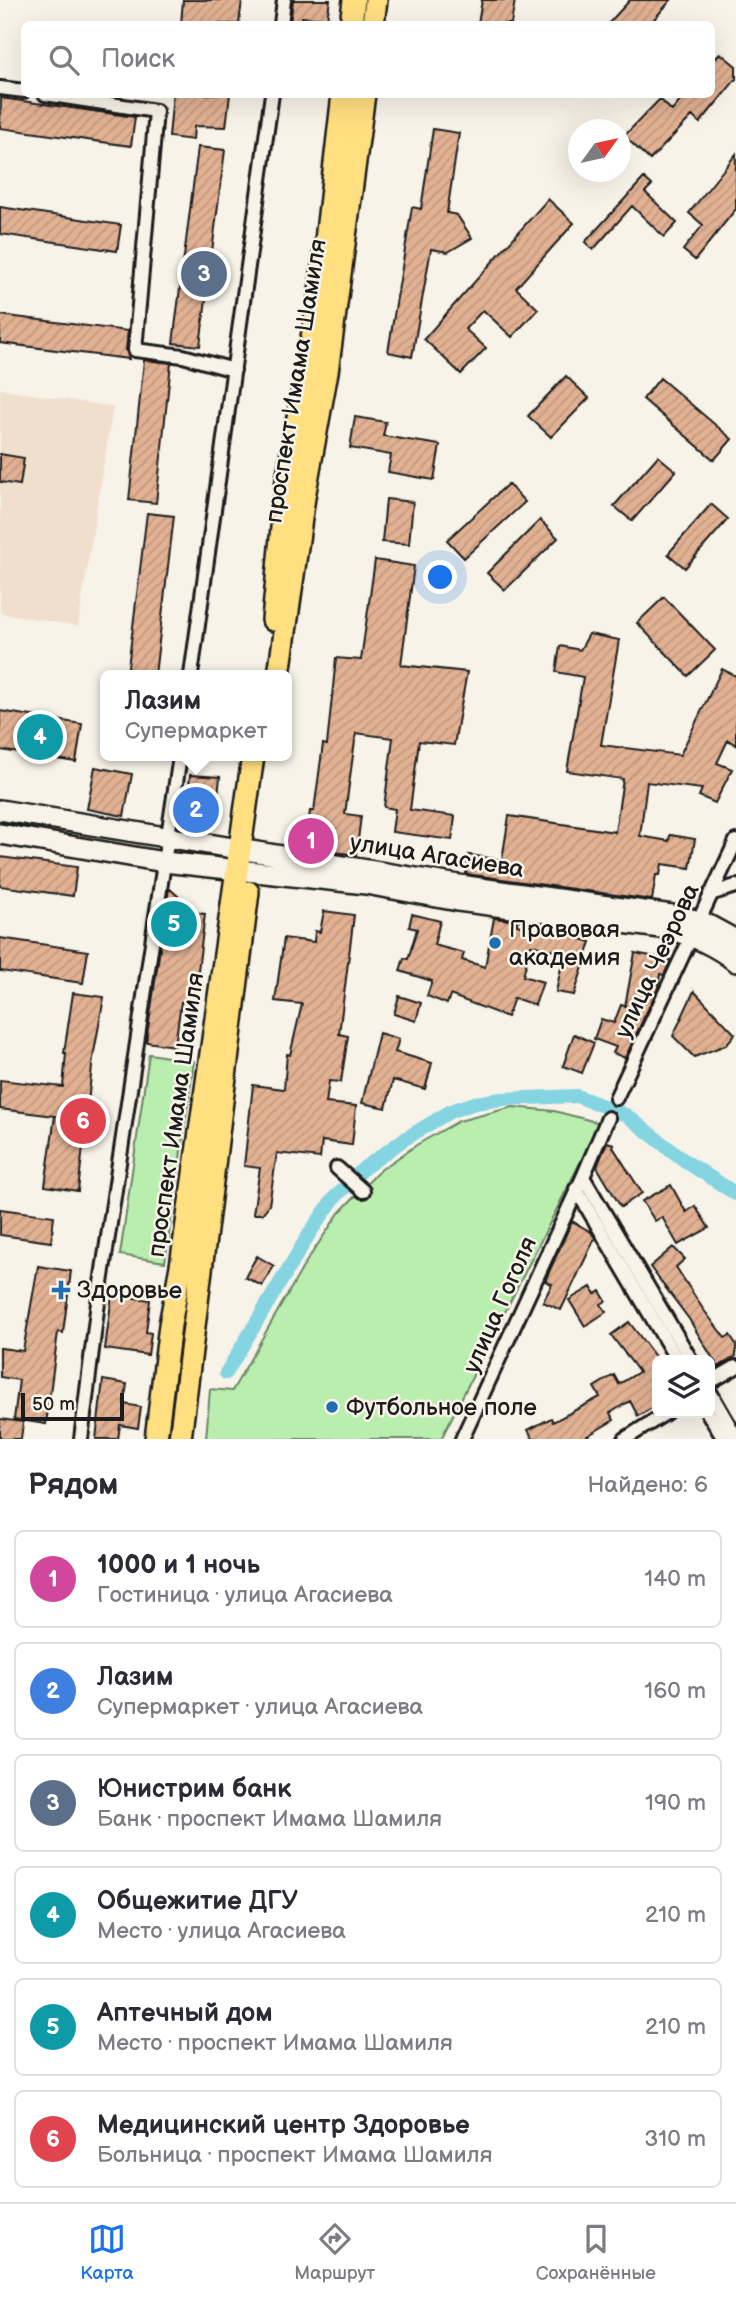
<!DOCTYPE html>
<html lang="ru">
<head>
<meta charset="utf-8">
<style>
  body { margin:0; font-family:"Balsamiq Sans",sans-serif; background:#f2f2f3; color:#2b2b33 }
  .controls { position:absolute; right:21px; bottom:21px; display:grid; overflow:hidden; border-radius:10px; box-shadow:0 7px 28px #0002 }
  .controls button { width:63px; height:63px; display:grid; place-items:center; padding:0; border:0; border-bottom:2px solid #e1e1e2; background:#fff; color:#2b2b33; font:35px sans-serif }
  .compass { position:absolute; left:568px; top:119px; width:63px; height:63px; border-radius:50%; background:#fff; box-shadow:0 7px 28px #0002; rotate:57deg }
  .scale { position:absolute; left:21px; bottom:18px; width:103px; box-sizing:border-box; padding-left:7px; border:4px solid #1c1c1c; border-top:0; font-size:19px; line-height:24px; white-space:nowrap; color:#1c1c1c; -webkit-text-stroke:5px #f7f3e8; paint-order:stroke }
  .you { position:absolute; left:441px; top:578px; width:24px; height:24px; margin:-18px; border:5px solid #fff; border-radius:50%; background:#1a73e8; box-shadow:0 0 0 10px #1a73e833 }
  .badge { display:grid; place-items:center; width:46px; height:46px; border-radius:50%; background:#1a73e8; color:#fff; font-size:23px; font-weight:700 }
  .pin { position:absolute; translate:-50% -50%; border:4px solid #fff; box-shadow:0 2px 7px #0006 }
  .popup { position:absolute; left:100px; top:670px; width:192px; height:91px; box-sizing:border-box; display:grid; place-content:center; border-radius:10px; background:#fff; filter:drop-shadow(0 2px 5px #0005); font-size:23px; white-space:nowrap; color:#7c7c81 }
  .popup b { font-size:26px; color:#2b2b33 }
  .popup::after { content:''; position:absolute; left:50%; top:100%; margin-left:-14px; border:14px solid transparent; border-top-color:#fff }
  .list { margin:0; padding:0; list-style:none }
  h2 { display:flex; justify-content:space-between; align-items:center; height:91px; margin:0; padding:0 28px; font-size:30px }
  h2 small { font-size:23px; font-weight:400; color:#7c7c81 }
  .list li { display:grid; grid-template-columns:46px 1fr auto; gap:21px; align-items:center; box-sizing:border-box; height:98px; margin:0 14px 14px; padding:0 14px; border:2px solid #e1e1e2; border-radius:10px }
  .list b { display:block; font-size:26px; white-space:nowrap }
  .list p { margin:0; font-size:23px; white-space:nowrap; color:#7c7c81 }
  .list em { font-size:23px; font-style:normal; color:#7c7c81 }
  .icon { flex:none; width:38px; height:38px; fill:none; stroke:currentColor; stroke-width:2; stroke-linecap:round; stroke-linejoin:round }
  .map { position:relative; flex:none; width:736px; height:1439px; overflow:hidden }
  .search { position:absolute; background:#fff; box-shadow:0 7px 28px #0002; left:21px; right:21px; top:21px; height:77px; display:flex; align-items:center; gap:18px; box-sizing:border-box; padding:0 24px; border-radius:10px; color:#7c7c81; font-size:26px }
  .sheet { height:763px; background:#fff }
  nav { display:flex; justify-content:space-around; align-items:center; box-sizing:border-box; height:98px; border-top:2px solid #e1e1e2; background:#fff; font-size:19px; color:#7c7c81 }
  nav a { display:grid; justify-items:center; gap:4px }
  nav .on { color:#1a73e8 }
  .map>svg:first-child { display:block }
  .built { fill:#f1dfce }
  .green { fill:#b9eeaf; stroke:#6a8566; stroke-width:2 }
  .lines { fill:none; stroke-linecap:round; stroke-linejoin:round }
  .canal { stroke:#84d4e1; stroke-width:14 }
  .building { fill:url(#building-hatch); stroke:#1c1c1c; stroke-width:2 }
  .street-casing { stroke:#1c1c1c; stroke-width:18 }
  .secondary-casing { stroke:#1c1c1c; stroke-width:24 }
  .primary-casing { stroke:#1c1c1c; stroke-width:26 }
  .street { stroke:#f7f3e8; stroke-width:12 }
  .secondary { stroke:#f7f3e8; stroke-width:19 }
  .primary { stroke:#ffdf80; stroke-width:21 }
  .poi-dot { fill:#1f6fb2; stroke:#f7f3e8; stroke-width:2.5 }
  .labels { text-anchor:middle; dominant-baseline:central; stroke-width:5; stroke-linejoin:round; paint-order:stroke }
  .street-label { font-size:24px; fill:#1c1c1c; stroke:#f7f3e8 }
  .poi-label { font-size:24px; fill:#1c1c1c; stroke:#f7f3e8; text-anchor:start }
</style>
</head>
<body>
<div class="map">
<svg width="736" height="1439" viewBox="0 0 736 1439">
  <defs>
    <pattern id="building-hatch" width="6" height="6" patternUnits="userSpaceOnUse" patternTransform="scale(1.75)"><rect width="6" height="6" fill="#e2b193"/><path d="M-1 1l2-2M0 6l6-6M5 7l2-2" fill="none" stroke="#c1987e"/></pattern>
  </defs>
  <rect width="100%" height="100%" fill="#f7f3e8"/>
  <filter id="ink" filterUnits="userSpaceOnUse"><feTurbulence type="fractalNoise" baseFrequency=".0143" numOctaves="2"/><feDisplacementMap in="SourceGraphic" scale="14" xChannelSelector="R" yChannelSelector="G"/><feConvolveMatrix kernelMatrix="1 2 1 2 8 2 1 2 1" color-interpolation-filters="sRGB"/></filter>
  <g filter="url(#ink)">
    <!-- built -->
    <path class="built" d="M0,389L113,407L78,626L0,613Z"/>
    <!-- green -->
    <path class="green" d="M149,1054L194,1061L165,1262L120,1255Z
      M513,1107L554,1111L600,1123L441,1439H206L210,1389L232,1391L306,1262L339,1213L379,1171L418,1144L459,1121Z"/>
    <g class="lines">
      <!-- canal -->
      <path class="canal" d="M226,1373L311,1231L335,1197L364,1168L403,1140L451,1111L475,1103L502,1099L577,1096L626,1115L685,1161L736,1194"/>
    </g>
    <!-- building -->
    <path class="building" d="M183,0H242L239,24H181Z
      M293,0H330L327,19L302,17L301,24H290Z
      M482,0H515L511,24H478Z
      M630,0H671L650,24H608Z
      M720,53L736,66V79L700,123L692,116L650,160L624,136L660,99L672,111L686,94H711V63Z
      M173,94H230L226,127L194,126L193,140L169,137Z
      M1,98L135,117L131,146L0,128Z
      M433,129L459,133L447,213L457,215L472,238L448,252L431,249L412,357L388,352L412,207L421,209Z
      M198,147L225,150L200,346L173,343Z
      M736,154V209L695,260L683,250L703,225L689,213Z
      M644,178L652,185L645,192L677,223L664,237L632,206L593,250L585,242Z
      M548,199L574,223L516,288L538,309L512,337L483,310L465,329L486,348L461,374L424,339Z
      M0,207L121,225L117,251L0,234Z
      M0,315L128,331L126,350L129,359L0,343Z
      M144,360L171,363L156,503L129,500Z
      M566,376L589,398L551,437L528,416Z
      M660,378L732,439L714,460L643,399Z
      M355,417L386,422L383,436L440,445L434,480L388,472L391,455L350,448Z
      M0,454L24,458L20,485L0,482Z
      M658,456L676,471L632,521L614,506Z
      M508,484L525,502L464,558L447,540Z
      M386,499L413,502L409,544L382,542Z
      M711,504L728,519L685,568L668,554Z
      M147,513L174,516L155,675H127Z
      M540,520L558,538L505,590L487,573Z
      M375,560L414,566L401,665L467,672L454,745L419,741L410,810L455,816L452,840L392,832L395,809L384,807L393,738L356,733L345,814L361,816L356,855L306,848L310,811H314L323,744L327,745L336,658L361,660Z
      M664,597L715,650L688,676L637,623Z
      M589,634L619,640L601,745L680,755L722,669L736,676V745L728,740L717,763L732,769L715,803L699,796L702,789L647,782L640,836L669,841L670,835L695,839L690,868L662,864L660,875H656L652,900L466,874L469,855L502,860L509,816L615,832L623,779L567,771L583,677L556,672L560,646L580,650Z
      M0,711L82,724L76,762L0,750Z
      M95,767L132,774L124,816L87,809Z
      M190,775L220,777L215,823L186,821Z
      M0,857L77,867L73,896L0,886Z
      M169,888L180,898L188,912L205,914L194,1003L181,1002L175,1046L146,1042Z
      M324,911L354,915L339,1034L348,1036L341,1082L329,1081L326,1103L356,1106L352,1145L322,1141L320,1158L277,1153L269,1205L262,1214H253L260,1168L244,1166L253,1085L284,1089L287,1054L290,1055L302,1004L275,1001L284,938L314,942L315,931L320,932Z
      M412,914L440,921L434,945L464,953L462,960L485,967L494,918L517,921V925L545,933L546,927L566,931L565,934L591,942L574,995L556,992L564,953L531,945L523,976L543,982L535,1005L514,998L507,1017L450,995L447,1004L427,996L432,981L400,971L404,958L408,959L417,929L409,927Z
      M0,938L88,951L83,983L0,971Z
      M635,953L671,960L664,975L660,974L658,988L625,1058L613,1053L616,1047L594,1039L601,1019L614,1023L621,1005L625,1006Z
      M694,991L735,1034L726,1045L694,1057L673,1036Z
      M73,993L104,997L93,1058L78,1191L45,1186L55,1116L0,1109V1080L63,1087L66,1053H64Z
      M399,996L421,1003L416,1021L394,1014Z
      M379,1033L399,1039L395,1052L432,1063L425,1089L393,1080L386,1108L362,1103Z
      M574,1034L594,1043L582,1073L563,1066Z
      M607,1142L614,1144L613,1147L642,1193L621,1207L597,1167Z
      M671,1185L686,1212L695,1206L709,1228L678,1245L662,1217L655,1221L642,1201Z
      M0,1209L54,1216L51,1242L0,1235Z
      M572,1221L591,1232L595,1238L561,1310L543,1302L552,1284L545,1281Z
      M673,1247L685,1259L676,1267L703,1309L725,1338L730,1335L736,1344V1356L718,1367L689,1319L650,1267Z
      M257,1256L274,1266L262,1286L245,1277Z
      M38,1266L71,1271L63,1333L58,1332L46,1424L14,1419L19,1380L0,1377V1348L23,1351Z
      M591,1287L595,1294L600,1291L606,1301L601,1304L606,1312L585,1326L569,1300Z
      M112,1295L150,1300L146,1332L151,1333L148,1355L105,1349Z
      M629,1322L657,1359V1405L638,1416L630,1401L610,1413L614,1420L582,1439H533L528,1430L551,1418L553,1422L600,1397L594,1387L614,1375L619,1384L639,1372L611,1335Z
      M103,1380L127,1384L124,1404L141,1407L138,1428L120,1425L118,1439H96Z
      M0,1419L23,1422L21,1439H0Z"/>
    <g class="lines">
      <defs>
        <path id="street" d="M281,24L284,0
          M0,88L24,91
          M45,94L156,111L135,350L183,356L234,370
          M191,675L272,94
          M710,894L736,886
          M616,1098L736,841
          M337,1168L363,1191
          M583,1177L691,1360
          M576,1189L677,1360
          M710,1382L736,1367
          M710,1392L736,1437
          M708,1413L724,1439
          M81,1439L97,1310L180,756
          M462,1439L583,1177L608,1118
          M625,1439L666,1413"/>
        <path id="secondary" d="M0,810L459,885L672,915L701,921L736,940
          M0,834L164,862L366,884L458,901L668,929C694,936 715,945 736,962"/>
        <path id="primary" d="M351,24L354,0
          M373,24L376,0
          M273,620L286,486L320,292L343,94
          M279,675L304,497L327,372L364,94
          M156,1439L170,1325L181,1266L253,756
          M180,1439L248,892"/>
      </defs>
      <!-- street casing -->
      <use href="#street" class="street-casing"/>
      <!-- secondary casing -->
      <use href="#secondary" class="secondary-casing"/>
      <!-- primary casing -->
      <use href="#primary" class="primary-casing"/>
      <!-- street -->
      <use href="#street" class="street"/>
      <!-- secondary -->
      <use href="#secondary" class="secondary"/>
      <!-- primary -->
      <use href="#primary" class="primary"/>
    </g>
  </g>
  <!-- markers -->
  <g class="poi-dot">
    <circle cx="495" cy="943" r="7"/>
    <path d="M57.5 1279.5h7v7h7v7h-7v7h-7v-7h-7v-7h7z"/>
    <circle cx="332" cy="1407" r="7"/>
  </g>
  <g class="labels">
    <!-- street labels -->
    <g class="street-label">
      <text transform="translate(296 381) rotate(-81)">проспект Имама Шамиля</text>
      <text transform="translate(437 856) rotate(9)">улица Агасиева</text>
      <text transform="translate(657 961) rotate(-65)">улица Чеэрова</text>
      <text transform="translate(176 1115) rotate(-82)">проспект Имама Шамиля</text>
      <text transform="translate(500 1305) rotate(-66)">улица Гоголя</text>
    </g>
    <!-- poi labels -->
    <g class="poi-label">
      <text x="509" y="929">Правовая<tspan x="509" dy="28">академия</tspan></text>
      <text x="77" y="1290">Здоровье</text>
      <text x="346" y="1407">Футбольное поле</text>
    </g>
  </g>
</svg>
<div class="controls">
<button><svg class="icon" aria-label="layers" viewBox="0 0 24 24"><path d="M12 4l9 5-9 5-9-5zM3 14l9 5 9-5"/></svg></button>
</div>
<svg class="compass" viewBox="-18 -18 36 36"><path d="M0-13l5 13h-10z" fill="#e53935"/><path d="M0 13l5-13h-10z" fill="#7c7c81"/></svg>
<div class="scale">50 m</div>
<div class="you"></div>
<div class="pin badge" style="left:311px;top:841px;background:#d1479c">1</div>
<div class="pin badge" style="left:196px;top:810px;background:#3f7fe0">2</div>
<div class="popup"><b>Лазим</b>Супермаркет</div>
<div class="pin badge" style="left:204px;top:274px;background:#5c6f8a">3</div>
<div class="pin badge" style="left:40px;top:737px;background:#0f9aa8">4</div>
<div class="pin badge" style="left:174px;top:924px;background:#0f9aa8">5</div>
<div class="pin badge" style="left:83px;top:1121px;background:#e0444e">6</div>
<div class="search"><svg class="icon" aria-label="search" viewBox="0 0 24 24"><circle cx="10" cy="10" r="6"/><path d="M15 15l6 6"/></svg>Поиск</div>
</div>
<section class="sheet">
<h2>Рядом<small>Найдено: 6</small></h2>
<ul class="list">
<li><span class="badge" style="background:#d1479c">1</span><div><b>1000 и 1 ночь</b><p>Гостиница · улица Агасиева</p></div><em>140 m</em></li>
<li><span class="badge" style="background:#3f7fe0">2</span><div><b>Лазим</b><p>Супермаркет · улица Агасиева</p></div><em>160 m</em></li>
<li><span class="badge" style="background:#5c6f8a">3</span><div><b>Юнистрим банк</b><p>Банк · проспект Имама Шамиля</p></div><em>190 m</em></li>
<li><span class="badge" style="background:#0f9aa8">4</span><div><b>Общежитие ДГУ</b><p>Место · улица Агасиева</p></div><em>210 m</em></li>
<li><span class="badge" style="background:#0f9aa8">5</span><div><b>Аптечный дом</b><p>Место · проспект Имама Шамиля</p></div><em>210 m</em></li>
<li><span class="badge" style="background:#e0444e">6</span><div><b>Медицинский центр Здоровье</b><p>Больница · проспект Имама Шамиля</p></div><em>310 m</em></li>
</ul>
</section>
<nav>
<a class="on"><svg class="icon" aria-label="map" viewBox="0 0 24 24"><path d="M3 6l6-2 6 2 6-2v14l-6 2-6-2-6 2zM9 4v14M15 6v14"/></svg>Карта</a>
<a><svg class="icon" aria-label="directions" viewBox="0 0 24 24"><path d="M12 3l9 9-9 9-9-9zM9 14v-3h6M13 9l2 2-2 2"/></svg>Маршрут</a>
<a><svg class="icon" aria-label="saved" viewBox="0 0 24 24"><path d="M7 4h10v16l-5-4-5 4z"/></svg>Сохранённые</a>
</nav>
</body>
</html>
